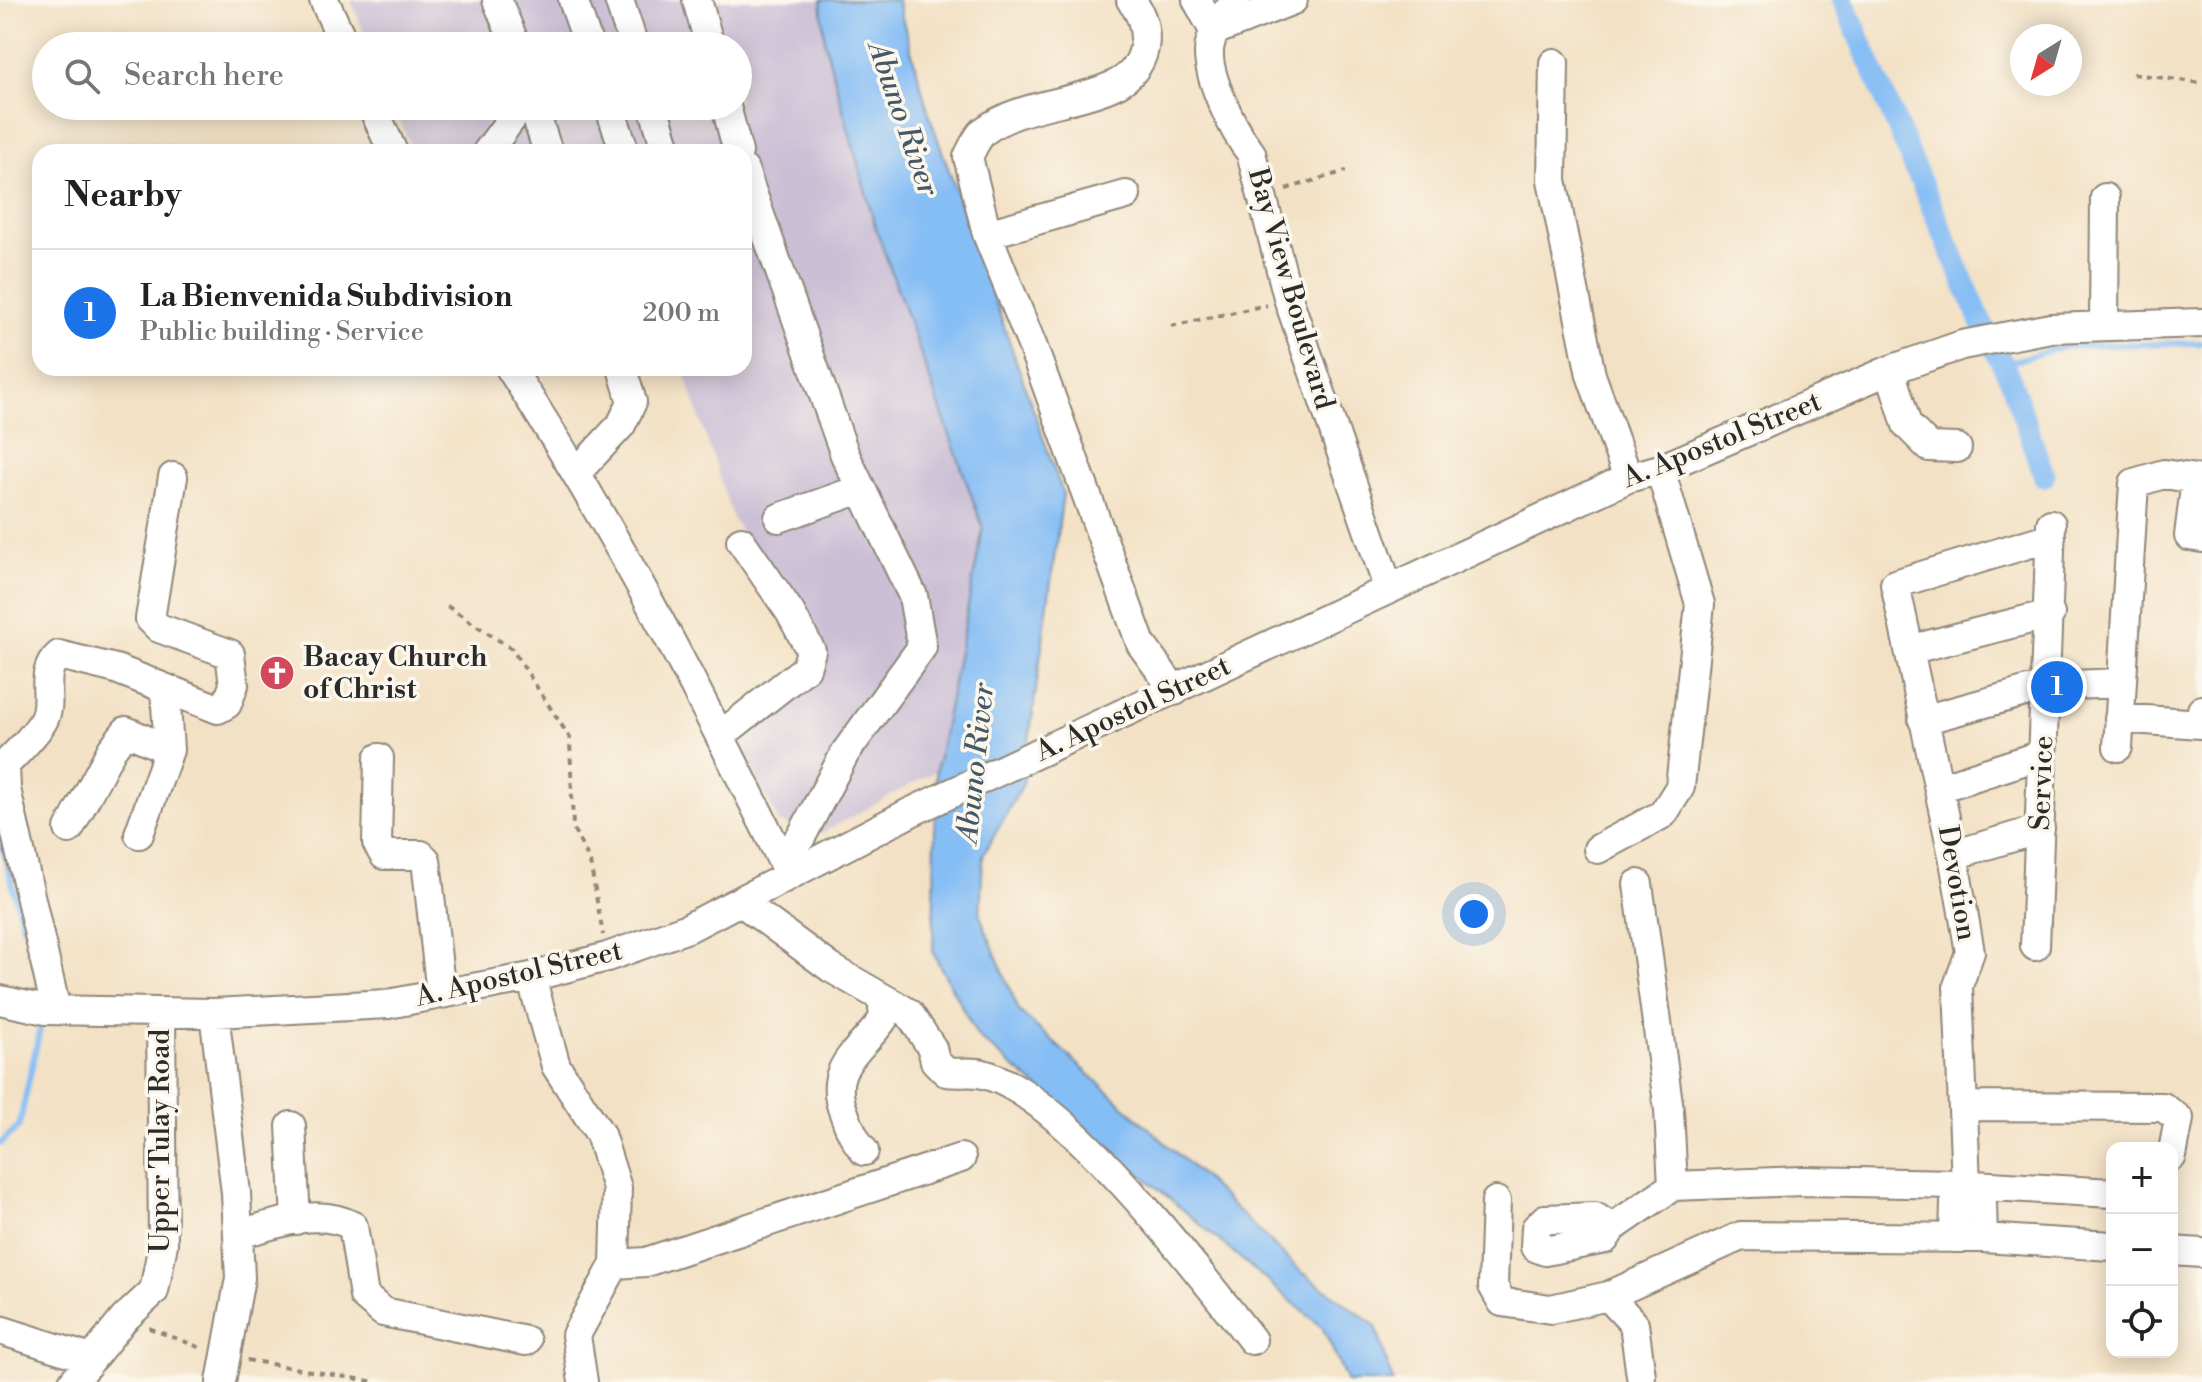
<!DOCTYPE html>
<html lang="en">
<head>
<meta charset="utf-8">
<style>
  body { margin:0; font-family:"Libre Bodoni",serif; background:#f6f6f6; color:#222 }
  .controls { position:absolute; right:24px; bottom:24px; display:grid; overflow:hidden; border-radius:16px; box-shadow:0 4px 20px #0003 }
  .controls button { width:72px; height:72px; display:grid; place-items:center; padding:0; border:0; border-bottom:2px solid #e0e0e0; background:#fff; color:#222; font:40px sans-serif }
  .compass { position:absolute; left:2010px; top:24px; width:72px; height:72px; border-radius:50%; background:#fff; box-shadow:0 4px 20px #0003; rotate:217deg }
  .you { position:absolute; left:1474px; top:914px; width:28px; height:28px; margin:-20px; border:6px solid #fff; border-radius:50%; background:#1a73e8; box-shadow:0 0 0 12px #1a73e833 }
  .badge { display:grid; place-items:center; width:52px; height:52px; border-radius:50%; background:#1a73e8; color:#fff; font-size:26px; font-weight:700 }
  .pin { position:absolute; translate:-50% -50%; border:4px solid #fff; box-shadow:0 2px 8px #0006 }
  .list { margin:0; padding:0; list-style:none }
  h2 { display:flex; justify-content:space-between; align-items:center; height:104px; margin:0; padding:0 32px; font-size:34px }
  h2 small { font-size:26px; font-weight:400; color:#767676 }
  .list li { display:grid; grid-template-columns:52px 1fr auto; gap:24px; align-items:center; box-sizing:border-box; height:128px; padding:0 32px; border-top:2px solid #e0e0e0 }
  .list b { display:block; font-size:30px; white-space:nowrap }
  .list p { margin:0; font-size:26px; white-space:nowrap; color:#767676 }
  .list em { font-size:26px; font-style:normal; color:#767676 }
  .icon { flex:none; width:44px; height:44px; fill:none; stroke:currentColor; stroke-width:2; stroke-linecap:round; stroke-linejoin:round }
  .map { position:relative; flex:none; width:2202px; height:1382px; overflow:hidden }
  .search { position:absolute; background:#fff; box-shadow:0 4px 20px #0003; left:32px; top:32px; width:720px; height:88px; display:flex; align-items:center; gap:20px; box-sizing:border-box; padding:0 28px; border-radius:44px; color:#767676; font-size:30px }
  .panel { position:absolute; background:#fff; box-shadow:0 4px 20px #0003; left:32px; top:144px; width:720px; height:232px; border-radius:24px }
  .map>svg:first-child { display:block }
  .industrial { fill:#cbbfd5 }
  .water { fill:#85bdf5; stroke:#587490; stroke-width:2 }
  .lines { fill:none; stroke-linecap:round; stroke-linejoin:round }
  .stream { stroke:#85bdf5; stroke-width:6 }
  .canal { stroke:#85bdf5; stroke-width:22 }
  .minor-casing { stroke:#8f8678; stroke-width:32 }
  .path { stroke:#8f8678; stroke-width:4; stroke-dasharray:6 6; stroke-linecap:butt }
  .minor { stroke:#fff; stroke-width:28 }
  .labels { text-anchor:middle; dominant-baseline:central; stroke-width:7; stroke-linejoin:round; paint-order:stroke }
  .street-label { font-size:28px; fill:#2b2b2b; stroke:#fbf7ec }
  .poi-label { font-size:28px; font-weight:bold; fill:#2b2b2b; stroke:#fbf7ec; text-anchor:start }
  .water-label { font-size:30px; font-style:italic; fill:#465768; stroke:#fbf7ec }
</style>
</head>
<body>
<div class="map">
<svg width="2202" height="1382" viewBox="0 0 2202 1382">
  <rect width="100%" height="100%" fill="#fbf7ec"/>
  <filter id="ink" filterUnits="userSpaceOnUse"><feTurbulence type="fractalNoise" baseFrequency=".0125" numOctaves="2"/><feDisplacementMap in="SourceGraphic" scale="16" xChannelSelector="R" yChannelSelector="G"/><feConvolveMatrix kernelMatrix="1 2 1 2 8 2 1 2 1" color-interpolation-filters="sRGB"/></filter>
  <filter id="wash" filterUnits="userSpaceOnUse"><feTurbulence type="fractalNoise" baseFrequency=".006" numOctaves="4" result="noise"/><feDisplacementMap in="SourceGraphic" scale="32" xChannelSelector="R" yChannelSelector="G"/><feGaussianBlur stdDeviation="1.8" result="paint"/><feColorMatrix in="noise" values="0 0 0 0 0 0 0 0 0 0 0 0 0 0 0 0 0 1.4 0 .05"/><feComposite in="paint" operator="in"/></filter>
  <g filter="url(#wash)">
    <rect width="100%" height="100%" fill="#f3e1c5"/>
    <!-- industrial -->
    <path class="industrial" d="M351,0H821L825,44L875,226L983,528L936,771L818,835L779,822L734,734L829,659L734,521L683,368H744V152H413L394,106H738V46H369Z"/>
    <!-- water -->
    <path class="water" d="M821,0H897L929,114L1063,494L1023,784L983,855L980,916L1019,1011L1204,1178L1298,1269L1376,1326L1393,1382H1347L1323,1328L978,1037L933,953L936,771L983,528L875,226L825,44Z"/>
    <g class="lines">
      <!-- stream -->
      <path class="stream" d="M2003,364L2065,346L2202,343
        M0,836L23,926
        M0,1144L19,1126L40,1029"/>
      <!-- canal -->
      <path class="canal" d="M1843,0L1979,317L2011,381L2044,476"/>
    </g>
  </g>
  <g filter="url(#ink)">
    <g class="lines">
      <defs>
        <path id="minor" d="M324,0L345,46
          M497,0L516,46
          M573,0L589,46
          M619,0L634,46
          M697,0L710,46
          M1131,0C1154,29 1149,70 1112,86C1070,105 1022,103 984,131C977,137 972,149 968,157L987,234L1032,345L1141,644L1175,691
          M1197,0L1214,31
          M1235,0C1226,13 1214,28 1210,44C1203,71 1234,132 1251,153L1289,301L1388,587
          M1214,31L1293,0
          M1554,63L1552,180L1591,375L1628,478
          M372,106L393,152
          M533,106L548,152
          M609,106L625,152
          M653,106L667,152
          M726,106L738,152
          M487,152L521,106
          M744,170L845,455L913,596L922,647L845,753L801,837L782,859
          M987,234L1126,195
          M2104,325L2105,198
          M510,368C616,529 704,701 789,875
          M1890,370L1907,425L1929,447L1957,448
          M578,471L621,425L632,402L622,368
          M779,518L861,489
          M1909,650L2050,614
          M2119,718L2200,724L2202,710
          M1923,720L2047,686L2121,683
          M721,735L806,668L811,651L790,612L741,541
          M2118,747L2134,483L2164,474L2196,479L2189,536L2202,538
          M379,758L377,843L384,855H421L426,860L441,994
          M1939,788L2041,755
          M69,829L112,749L126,731L169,750
          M139,834L169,750L165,689
          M1598,849L1663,814L1680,787L1700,604L1660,469
          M1953,855L2040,829
          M1638,884L1669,1110L1673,1186
          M740,901L831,968L909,1013L932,1048L935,1061L946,1072C958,1074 972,1071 983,1074C1063,1093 1200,1273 1252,1340
          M2035,946L2051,524
          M531,977L556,1066L600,1134L617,1188L615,1264L576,1335L583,1382
          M0,1000L46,1010L214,1013L388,1004L531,977L607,957L688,928L911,812L1628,478L1660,469L1890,370L1962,345L2051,328L2202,323
          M56,1010L6,789L5,765C17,752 34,737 43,721C55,699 37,674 59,655L116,669L218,709L227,704L234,685L230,654L159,628L150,619L173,477
          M214,1013L236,1193L240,1278L221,1382
          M1964,1106L2163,1107L2179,1119L2172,1156
          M291,1126L296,1220
          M864,1151C854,1139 849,1128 844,1113C825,1066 861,1052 884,1018L882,999
          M1966,1184L1958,986L1970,952L1953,855L1895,584L2051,537
          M1496,1201L1493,1286L1502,1302L1551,1309L1608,1296L1741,1236L1983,1238L2112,1246
          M1612,1228L1595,1217L1545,1219L1536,1228L1535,1247L1545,1251L1605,1239L1612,1228L1673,1186L1804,1181L1956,1184L2112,1193
          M238,1234C276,1225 317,1206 353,1226L364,1296L383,1312L526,1341
          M1954,1238L1955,1203L1966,1184L1982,1203L1983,1238
          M2172,1251L2202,1253
          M615,1264L646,1262L961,1158
          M1608,1296L1634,1324L1641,1376
          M0,1330L91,1359
          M73,1382L124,1319L154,1291L163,1244L161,1012"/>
      </defs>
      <!-- minor casing -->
      <use href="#minor" class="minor-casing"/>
      <!-- path -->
      <path class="path" d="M2133,74L2202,83
        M1286,189L1346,171
        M1171,326L1267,305
        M447,606L512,649L570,738L573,828L590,862L603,935
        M149,1328L204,1349
        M247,1360L375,1382"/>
      <!-- minor -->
      <use href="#minor" class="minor"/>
    </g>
  </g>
  <!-- icons -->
  <defs>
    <symbol id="church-disc" viewBox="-11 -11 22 22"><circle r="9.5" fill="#d1495b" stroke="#fbf7ec"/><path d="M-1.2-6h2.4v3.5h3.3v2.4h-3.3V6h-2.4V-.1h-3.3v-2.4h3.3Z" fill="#fff"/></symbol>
  </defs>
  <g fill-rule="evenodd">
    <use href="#church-disc" x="257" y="653" width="40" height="40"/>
  </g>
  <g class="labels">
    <!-- street labels -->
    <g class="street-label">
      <text transform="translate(1291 289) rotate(74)">Bay View Boulevard</text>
      <text transform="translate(1722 440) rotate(-22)">A. Apostol Street</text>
      <text transform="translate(1133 709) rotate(-25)">A. Apostol Street</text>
      <text transform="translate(2042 783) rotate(-88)">Service</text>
      <text transform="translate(1957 883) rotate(80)">Devotion</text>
      <text transform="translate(519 974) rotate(-13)">A. Apostol Street</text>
      <text transform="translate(160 1141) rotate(-90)">Upper Tulay Road</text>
    </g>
    <!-- poi labels -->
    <g class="poi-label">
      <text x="303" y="657">Bacay Church<tspan x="303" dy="32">of Christ</tspan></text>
    </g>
    <!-- water labels -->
    <g class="water-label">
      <text transform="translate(903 119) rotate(71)">Abuno River</text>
      <text transform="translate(976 763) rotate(-84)">Abuno River</text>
    </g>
  </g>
</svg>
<div class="controls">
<button>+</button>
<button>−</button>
<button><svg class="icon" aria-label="locate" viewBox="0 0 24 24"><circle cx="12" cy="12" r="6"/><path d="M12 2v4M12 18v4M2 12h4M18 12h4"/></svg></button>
</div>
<svg class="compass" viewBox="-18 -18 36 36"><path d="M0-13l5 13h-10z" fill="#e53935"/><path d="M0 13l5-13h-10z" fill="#767676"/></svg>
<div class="you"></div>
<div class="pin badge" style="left:2057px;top:687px">1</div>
<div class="search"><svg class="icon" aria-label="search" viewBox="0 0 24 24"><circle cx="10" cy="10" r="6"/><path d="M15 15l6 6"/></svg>Search here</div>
<section class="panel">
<h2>Nearby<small></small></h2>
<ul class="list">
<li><span class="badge">1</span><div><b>La Bienvenida Subdivision</b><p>Public building · Service</p></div><em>200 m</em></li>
</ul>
</section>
</div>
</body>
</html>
